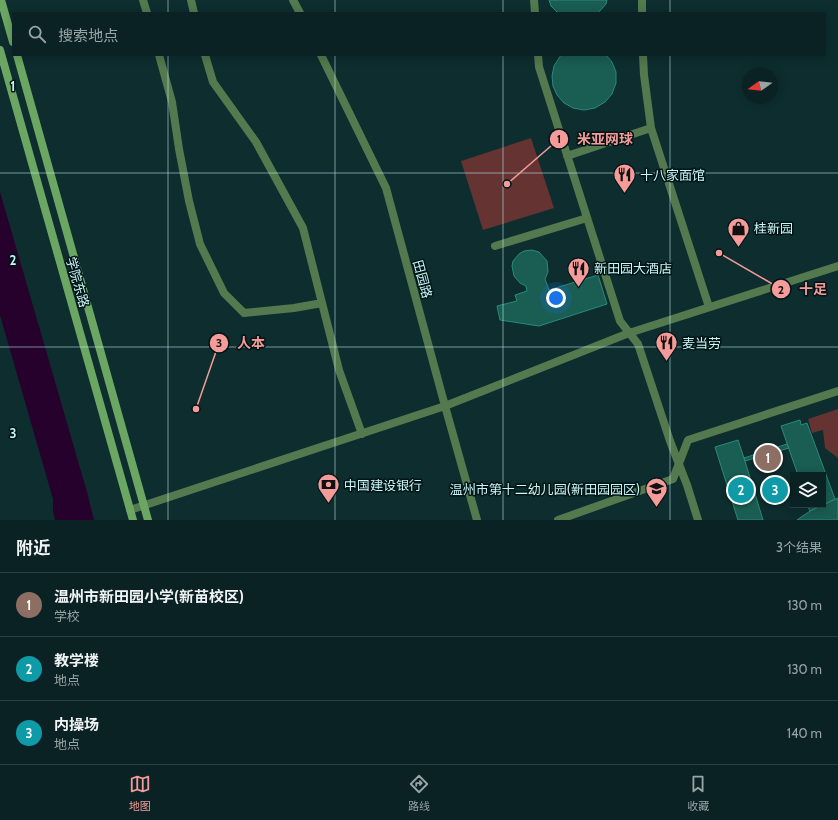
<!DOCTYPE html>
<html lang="zh">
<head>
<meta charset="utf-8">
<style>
  body { margin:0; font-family:Cabin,"Noto Sans SC",sans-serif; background:#182f30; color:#f1f3f6 }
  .controls { position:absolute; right:12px; bottom:12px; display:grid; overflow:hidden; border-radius:0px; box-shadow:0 2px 10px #0003 }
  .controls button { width:36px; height:36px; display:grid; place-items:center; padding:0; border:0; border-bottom:1px solid #2a3f41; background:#0a2223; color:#f1f3f6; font:20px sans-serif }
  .compass { position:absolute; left:742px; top:68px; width:36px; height:36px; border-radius:50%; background:#0a2223; box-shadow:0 2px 10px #0003; rotate:255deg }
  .you { position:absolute; left:556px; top:298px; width:14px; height:14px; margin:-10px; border:3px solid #fff; border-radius:50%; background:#1a73e8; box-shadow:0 0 0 6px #1a73e833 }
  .badge { display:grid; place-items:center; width:26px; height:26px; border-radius:50%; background:#f59b99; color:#fff; font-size:13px; font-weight:700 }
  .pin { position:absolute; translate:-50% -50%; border:2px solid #fff; box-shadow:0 1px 4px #0006 }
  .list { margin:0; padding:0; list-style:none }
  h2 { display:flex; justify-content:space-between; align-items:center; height:52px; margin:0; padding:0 16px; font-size:17px }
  h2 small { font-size:13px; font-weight:400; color:#99a4a6 }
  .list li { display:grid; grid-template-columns:26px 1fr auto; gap:12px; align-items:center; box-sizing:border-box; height:64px; padding:0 16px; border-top:1px solid #2a3f41 }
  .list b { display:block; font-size:15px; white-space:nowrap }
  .list p { margin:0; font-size:13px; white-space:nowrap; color:#99a4a6 }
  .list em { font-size:13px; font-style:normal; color:#99a4a6 }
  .icon { flex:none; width:22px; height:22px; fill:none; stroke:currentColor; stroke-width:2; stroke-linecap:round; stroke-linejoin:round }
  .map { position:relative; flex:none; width:838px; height:520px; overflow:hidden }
  .search { position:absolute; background:#0a2223; box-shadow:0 2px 10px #0003; left:12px; right:12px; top:12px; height:44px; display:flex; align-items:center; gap:10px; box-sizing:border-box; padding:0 14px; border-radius:0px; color:#99a4a6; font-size:15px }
  .sheet { height:244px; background:#0a2223 }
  nav { display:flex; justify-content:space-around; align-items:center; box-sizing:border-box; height:56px; border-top:1px solid #2a3f41; background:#0a2223; font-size:11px; color:#99a4a6 }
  nav a { display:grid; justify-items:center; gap:2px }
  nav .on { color:#f59b99 }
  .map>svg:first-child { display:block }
  .green { fill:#643332 }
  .water { fill:#25012c }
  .building { fill:#1a5d53; stroke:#298b7c }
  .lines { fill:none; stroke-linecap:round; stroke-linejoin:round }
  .street { stroke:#54794e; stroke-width:8 }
  .secondary { stroke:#6ba762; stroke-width:8 }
  .grid { fill:none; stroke:#c8f5f7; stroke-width:1; stroke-opacity:0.55 }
  .labels { text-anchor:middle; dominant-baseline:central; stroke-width:3; stroke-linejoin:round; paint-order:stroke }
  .poi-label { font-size:13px; fill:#c8f5f7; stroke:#011415; text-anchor:start }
  .street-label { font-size:13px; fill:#c8f5f7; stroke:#011415 }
  .grid-label { font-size:13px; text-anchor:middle; font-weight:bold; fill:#c8f5f7; stroke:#011415; stroke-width:3; stroke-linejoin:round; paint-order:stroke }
  .leader { fill:none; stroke:#f59b99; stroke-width:1.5 }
  .callout-dot { fill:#f59b99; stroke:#011415; stroke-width:1.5 }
  .mark-label { font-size:12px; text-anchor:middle; font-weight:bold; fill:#111 }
  .callout-label { font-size:14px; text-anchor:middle; font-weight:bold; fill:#f59b99; stroke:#011415; stroke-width:3; stroke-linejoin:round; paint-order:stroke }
</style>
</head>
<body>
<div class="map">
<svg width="838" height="520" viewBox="0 0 838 520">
  <rect width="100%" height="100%" fill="#0d2d2f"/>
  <!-- green -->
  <path class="green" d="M531,138L554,208L483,230L461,161Z
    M838,409V458L825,448L823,430L812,433L808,419Z"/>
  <!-- water -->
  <path class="water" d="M0,192L87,492L94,520H55L53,510V499L0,315Z"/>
  <!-- building -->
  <path class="building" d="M549,0H607L606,4L598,13H558L551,6Z
    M561,55H606L612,62L616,72V83L612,94L605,102L595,108L584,110L573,108L564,103L557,95L553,86L552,76L554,66Z
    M532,250L539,252L547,261L548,272L545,279L549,290L598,275L607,304L539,326L500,320L497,306L517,301L515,295L527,291L526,286L520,283L514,276L512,266L513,261L519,254L524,251Z
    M800,420L801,425L807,423L835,499L823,505V475H798L781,426Z
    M738,440L744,458L763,520H738L715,447Z
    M787,444L789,448L745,461L744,458Z
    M838,498V520H797L810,511Z
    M807,505H823L810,511Z"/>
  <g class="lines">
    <!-- street -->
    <path class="street" d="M143,0L147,13
      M191,0L194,13
      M293,0L300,13
      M534,0L535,13
      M642,0V13
      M159,55L172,102L179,149L189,201L200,244L224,293L244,313L294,308L322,303
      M205,55L213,82L256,142L303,228L339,370L362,434
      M321,55L386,188L445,406L477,520
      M538,55L539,67L620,321L638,344L670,441L687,485L698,520
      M643,55L644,75L651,128L709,307
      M567,156L651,128
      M495,246L587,218
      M130,510L445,406L629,333L838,266
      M558,520L673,479L688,440L838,391"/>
    <!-- secondary -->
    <path class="secondary" d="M1,0L13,42
      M0,50L133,520
      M17,55L148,520"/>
  </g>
  <!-- grid -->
  <path class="grid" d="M168,0V13M335,0V13M503,0V13M670,0V13M168,55V520M335,55V520M503,55V520M670,55V520M0,173H838M0,347H838"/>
  <!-- icons -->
  <defs>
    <symbol id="restaurant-pin" viewBox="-11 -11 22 30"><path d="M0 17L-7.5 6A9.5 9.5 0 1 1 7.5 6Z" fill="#f59b99" stroke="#011415"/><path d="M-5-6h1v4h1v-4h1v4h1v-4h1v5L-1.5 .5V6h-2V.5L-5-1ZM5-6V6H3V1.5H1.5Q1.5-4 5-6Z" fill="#111"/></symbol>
    <symbol id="shop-pin" viewBox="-11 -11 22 30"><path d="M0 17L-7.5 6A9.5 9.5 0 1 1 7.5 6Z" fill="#f59b99" stroke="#011415"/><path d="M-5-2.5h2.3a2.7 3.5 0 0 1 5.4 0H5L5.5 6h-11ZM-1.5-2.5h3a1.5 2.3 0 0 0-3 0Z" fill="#111"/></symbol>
    <symbol id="bank-pin" viewBox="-11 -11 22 30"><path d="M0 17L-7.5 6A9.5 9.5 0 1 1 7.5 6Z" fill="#f59b99" stroke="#011415"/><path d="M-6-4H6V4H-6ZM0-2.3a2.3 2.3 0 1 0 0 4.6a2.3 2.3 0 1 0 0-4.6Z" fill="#111"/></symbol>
    <symbol id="school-pin" viewBox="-11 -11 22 30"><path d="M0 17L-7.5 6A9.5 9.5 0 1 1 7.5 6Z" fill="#f59b99" stroke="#011415"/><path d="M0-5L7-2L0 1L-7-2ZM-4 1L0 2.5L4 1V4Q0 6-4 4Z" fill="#111"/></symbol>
  </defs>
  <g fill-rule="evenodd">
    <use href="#restaurant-pin" x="612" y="162" width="25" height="34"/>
    <use href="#shop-pin" x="726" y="216" width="25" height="34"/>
    <use href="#restaurant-pin" x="566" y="256" width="25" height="34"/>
    <use href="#restaurant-pin" x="654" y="330" width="25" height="34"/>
    <use href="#bank-pin" x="316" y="472" width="25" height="34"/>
    <use href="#school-pin" x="644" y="476" width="25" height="34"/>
  </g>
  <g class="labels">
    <!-- poi labels -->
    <g class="poi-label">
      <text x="640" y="175">十八家面馆</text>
      <text x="754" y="228">桂新园</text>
      <text x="594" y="268">新田园大酒店</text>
      <text x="682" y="343">麦当劳</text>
      <text x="344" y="485">中国建设银行</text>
      <text x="640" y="489" text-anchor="end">温州市第十二幼儿园(新田园园区)</text>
    </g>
    <!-- street labels -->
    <g class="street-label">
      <text transform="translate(423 279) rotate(75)">田园路</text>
      <text transform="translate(78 282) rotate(74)">学院东路</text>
    </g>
  </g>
  <g class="grid-label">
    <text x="13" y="91">1</text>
    <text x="13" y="265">2</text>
    <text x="13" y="438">3</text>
  </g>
  <!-- callouts -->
  <path class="leader" d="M507 184L559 139M719 253L781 289M196 409L219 343"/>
  <g class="callout-dot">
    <circle cx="507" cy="184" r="4"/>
    <circle cx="719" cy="253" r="4"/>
    <circle cx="196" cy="409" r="4"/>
    <circle cx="559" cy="139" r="10"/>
    <circle cx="781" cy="289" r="10"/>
    <circle cx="219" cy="343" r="10"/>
  </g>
  <g class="mark-label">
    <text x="559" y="143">1</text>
    <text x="781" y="294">2</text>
    <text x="219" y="347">3</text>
  </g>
  <g class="callout-label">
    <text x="605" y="144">米亚网球</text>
    <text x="813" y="294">十足</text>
    <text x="251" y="348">人本</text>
  </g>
</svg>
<div class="controls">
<button><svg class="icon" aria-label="layers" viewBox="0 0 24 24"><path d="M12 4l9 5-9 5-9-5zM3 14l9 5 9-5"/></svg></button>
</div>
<svg class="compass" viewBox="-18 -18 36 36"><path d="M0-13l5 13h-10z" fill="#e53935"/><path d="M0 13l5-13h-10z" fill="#99a4a6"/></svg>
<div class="you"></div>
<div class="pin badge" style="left:768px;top:458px;background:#8d6e63">1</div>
<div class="pin badge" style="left:741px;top:490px;background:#0f9aa8">2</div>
<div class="pin badge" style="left:775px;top:490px;background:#0f9aa8">3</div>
<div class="search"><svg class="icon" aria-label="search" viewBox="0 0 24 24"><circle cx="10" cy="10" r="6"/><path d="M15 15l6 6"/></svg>搜索地点</div>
</div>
<section class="sheet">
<h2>附近<small>3个结果</small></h2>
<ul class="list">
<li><span class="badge" style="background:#8d6e63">1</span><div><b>温州市新田园小学(新苗校区)</b><p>学校</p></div><em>130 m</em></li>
<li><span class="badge" style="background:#0f9aa8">2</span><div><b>教学楼</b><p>地点</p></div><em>130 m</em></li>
<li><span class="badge" style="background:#0f9aa8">3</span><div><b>内操场</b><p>地点</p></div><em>140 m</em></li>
</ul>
</section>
<nav>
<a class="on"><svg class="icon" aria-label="map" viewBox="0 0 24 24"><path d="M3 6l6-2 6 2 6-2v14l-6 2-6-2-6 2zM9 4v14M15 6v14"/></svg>地图</a>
<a><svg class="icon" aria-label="directions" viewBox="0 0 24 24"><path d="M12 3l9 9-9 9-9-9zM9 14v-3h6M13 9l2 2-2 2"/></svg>路线</a>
<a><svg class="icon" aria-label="saved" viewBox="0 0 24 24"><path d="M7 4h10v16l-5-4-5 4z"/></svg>收藏</a>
</nav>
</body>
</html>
